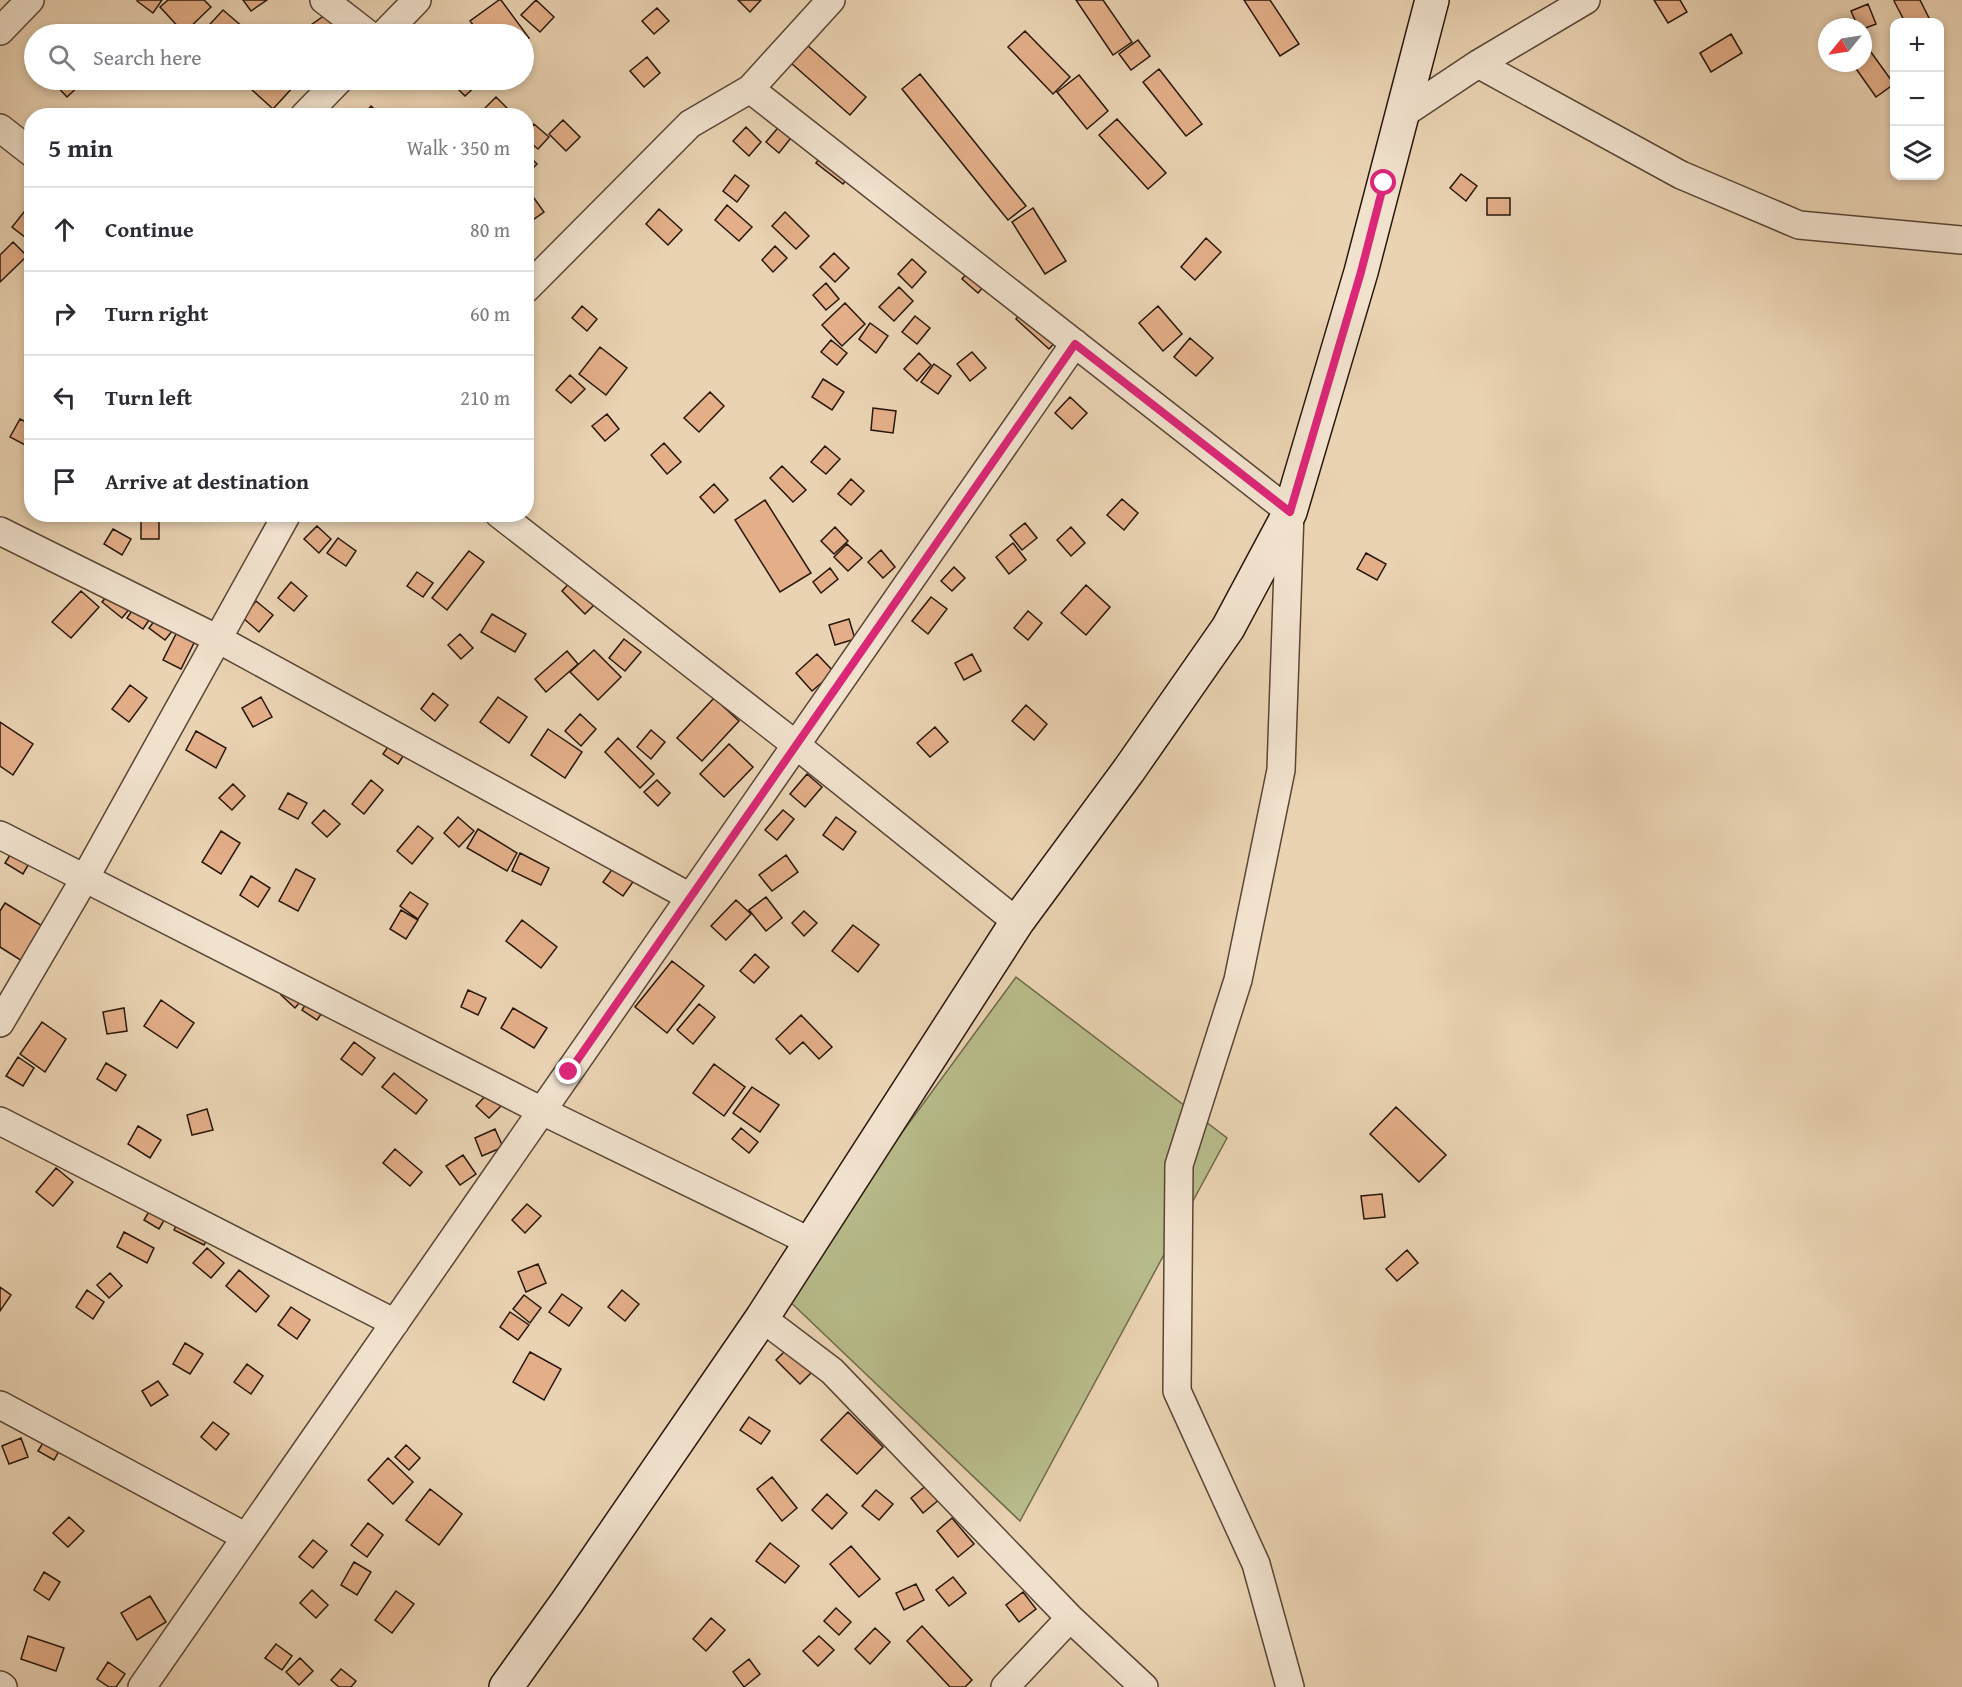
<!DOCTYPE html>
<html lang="en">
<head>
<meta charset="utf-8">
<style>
  body { margin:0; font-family:"Gentium Book Plus",serif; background:#f2f2f3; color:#2b2b33 }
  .controls { position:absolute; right:18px; top:18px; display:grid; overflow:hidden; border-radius:12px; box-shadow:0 3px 9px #0003 }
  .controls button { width:54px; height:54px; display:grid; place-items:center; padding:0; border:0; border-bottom:2px solid #e1e1e2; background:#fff; color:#2b2b33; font:30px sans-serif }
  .compass { position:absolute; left:1818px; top:18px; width:54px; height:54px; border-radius:50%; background:#fff; box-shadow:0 3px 9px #0003; rotate:240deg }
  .stop { position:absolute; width:18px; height:18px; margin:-14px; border:4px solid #db2777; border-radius:50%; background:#fff }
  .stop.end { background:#db2777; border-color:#fff; box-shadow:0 2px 6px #0008 }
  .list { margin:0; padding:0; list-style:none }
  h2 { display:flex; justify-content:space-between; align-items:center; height:78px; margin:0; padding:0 24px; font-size:26px }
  h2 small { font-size:20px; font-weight:400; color:#7c7c81 }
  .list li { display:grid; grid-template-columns:39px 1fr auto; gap:18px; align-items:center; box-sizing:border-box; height:84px; padding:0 24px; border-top:2px solid #e1e1e2 }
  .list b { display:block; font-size:22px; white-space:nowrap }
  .list em { font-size:20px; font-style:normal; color:#7c7c81 }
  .icon { flex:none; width:33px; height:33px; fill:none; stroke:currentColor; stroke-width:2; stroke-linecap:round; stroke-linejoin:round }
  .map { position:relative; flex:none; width:1962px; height:1687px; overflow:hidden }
  .search { position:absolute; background:#fff; box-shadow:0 3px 9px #0003; left:24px; top:24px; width:510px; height:66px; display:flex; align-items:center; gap:15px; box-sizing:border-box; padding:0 21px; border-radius:33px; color:#7c7c81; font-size:22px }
  .panel { position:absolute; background:#fff; box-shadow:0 3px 9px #0003; left:24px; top:108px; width:510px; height:414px; border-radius:24px }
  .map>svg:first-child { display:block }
  .green { fill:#b8bc8b; stroke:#706a4b; stroke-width:1.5 }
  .building { fill:#e3ae88; stroke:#28170b; stroke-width:1.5 }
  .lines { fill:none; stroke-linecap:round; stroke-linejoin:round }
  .minor-casing { stroke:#584635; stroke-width:30 }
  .secondary-casing { stroke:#28170b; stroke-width:36 }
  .minor { stroke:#f1e2ce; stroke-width:27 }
  .secondary { stroke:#f1e2ce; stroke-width:33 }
  .route { stroke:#db2777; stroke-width:8 }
</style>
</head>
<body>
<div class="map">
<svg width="1962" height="1687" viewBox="0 0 1962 1687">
  <rect width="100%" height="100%" fill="#ead3b3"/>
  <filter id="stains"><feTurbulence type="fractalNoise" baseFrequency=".00333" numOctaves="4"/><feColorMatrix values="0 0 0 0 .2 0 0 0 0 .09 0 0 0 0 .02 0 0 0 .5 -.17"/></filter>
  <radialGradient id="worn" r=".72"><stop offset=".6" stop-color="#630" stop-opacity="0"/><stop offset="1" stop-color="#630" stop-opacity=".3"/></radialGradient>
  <!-- green -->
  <path class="green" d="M1016,977L1227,1138L1020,1521L783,1295Z"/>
  <!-- building -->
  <path class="building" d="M138,0H162L153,13L137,1Z
    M168,0H204L211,7L184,33L160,7Z
    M243,0H267L251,11Z
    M499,0H501L529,38L524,42V34H480L470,21Z
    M536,0L554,17L540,32L521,15Z
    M738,0H761L750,12Z
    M1076,0H1103L1132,42L1113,55Z
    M1244,0H1270L1299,44L1280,56Z
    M1654,0H1680L1687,12L1668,23Z
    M1895,0H1920L1931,22H1905L1894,1Z
    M1868,4L1876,24L1863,29V27H1858L1851,11Z
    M338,6L353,28L343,34H298Z
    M657,8L669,21L654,34L642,21Z
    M223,10L251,34H201Z
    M1025,31L1070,77L1053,94L1008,47Z
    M1731,34L1742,53L1711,72L1700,53Z
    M1138,40L1150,56L1131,70L1119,54Z
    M1863,41L1894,84L1876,97L1852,63H1863Z
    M807,45L866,97L850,115L791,63Z
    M647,57L660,73L644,87L630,71Z
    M1159,69L1202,124L1186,136L1143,82Z
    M920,74L1026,206L1008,220L902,89Z
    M1079,75L1108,111L1087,129L1057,92Z
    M51,80H81L83,82L67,97Z
    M241,80H289L295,85L273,109Z
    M454,80H474L478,84L465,96L451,82Z
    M496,97L510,111L506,116H486L482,111Z
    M371,106L382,116H362Z
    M1117,119L1166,173L1148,189L1099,135Z
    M563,120L580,137L566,151L549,134Z
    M782,123L794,134L779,153L766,142Z
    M534,124L549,137L538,149L526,139V133Z
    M746,127L761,142L749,156L733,141Z
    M828,146L857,167L843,184L816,163Z
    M526,153L537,164L526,175Z
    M1461,174L1477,186L1466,201L1450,188Z
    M735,175L749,186L737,202L723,191Z
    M531,194L544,212L527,224L526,197Z
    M1487,198H1510V215H1487Z
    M727,205L752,227L739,241L715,220Z
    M1033,208L1066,261L1045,274L1012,222Z
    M659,209L682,230L668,245L646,224Z
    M24,212L32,218V238L30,241L12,227Z
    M785,212L809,236L796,249L772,226Z
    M1206,238L1221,252L1195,280L1181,267Z
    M13,242L27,256L0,282V255Z
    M775,246L787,258L773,272L762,260Z
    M834,253L849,268L835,282L820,267Z
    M912,259L926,272L912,288L898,274Z
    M976,263L992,277L978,293L962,279Z
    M826,283L839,299L826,310L813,295Z
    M899,287L913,301L894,321L879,307Z
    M845,303L865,324L842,346L822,325Z
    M1028,305L1061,336L1049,349L1016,319Z
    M582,306L597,319L587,331L572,318Z
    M1158,306L1182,334L1163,351L1139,323Z
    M915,316L930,328L917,344L902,332Z
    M870,323L888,336L876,353L859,339Z
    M1190,338L1213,358L1196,376L1174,357Z
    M831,340L847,353L837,365L821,352Z
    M600,347L627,368L606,395L579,374Z
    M972,352L986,368L970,381L957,364Z
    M919,353L931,365L917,381L904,369Z
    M934,364L951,376L938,394L921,382Z
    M570,375L585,389L571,403L556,390Z
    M823,379L844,392L832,410L812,397Z
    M710,392L724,406L699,432L684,418Z
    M1070,397L1087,413L1072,429L1055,413Z
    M873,408L896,411L893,433L871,430Z
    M607,414L619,429L605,441L592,426Z
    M20,419L32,425V438L27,446L10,437Z
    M664,443L681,462L667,474L651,455Z
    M825,446L840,459L826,474L811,462Z
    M782,466L806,490L793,502L770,478Z
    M851,479L864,491L851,505L838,494Z
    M714,484L728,500L714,513L700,497Z
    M1122,499L1138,513L1124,530L1107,515Z
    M765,500L811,573L780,592L735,520Z
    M141,520H159V539H141Z
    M1025,523L1037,538L1022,550L1010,535Z
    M317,526L331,539L319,553L304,539Z
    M835,527L848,541L834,554L821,541Z
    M1071,527L1085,543L1071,556L1057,540Z
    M113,529L131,539L122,555L104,544Z
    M338,538L356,551L346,566L327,553Z
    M1013,543L1026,560L1009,574L996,557Z
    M847,544L862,558L848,571L834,557Z
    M881,550L895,567L883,578L868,562Z
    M469,551L484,562L447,610L432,598Z
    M1366,553L1386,564L1377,580L1357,569Z
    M954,567L965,578L952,591L941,581Z
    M830,568L838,579L821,593L813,582Z
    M417,572L433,583L423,597L407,586Z
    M576,576L599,600L585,614L562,591Z
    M291,582L307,596L294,611L278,598Z
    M1086,585L1110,607L1086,635L1061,613Z
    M116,586L135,602L122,618L102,602Z
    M81,591L99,607L71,638L52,622Z
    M931,597L947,609L928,634L912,621Z
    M256,601L273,615L259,632L243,618Z
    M138,602L154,613L143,629L127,618Z
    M1028,611L1042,623L1028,640L1014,628Z
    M161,612L178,624L165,640L149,628Z
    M492,614L526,634L515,652L481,632Z
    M849,619L855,639L835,645L829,625Z
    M178,630L196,639L181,669L163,660Z
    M460,634L473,648L461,659L448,645Z
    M624,639L641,652L625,671L609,658Z
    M594,650L621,677L598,700L570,672Z
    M567,651L578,664L546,692L535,679Z
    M817,654L834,672L812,691L796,673Z
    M972,654L981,671L964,680L955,663Z
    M130,685L147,698L129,722L112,709Z
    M433,693L448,705L435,721L421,709Z
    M261,697L272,717L253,727L242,708Z
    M498,697L527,717L509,743L480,722Z
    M714,698L739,721L702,761L677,738Z
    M1026,705L1047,724L1034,740L1012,721Z
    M580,714L596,729L581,746L565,731Z
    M0,722L33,744L13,775L0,766Z
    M935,727L948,742L930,757L917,743Z
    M548,729L582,752L565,778L531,755Z
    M651,730L665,742L651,759L637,747Z
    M196,731L226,748L216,768L186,750Z
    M394,738L409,747L398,764L383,754Z
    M618,738L654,774L640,788L605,752Z
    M729,744L753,767L724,797L700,774Z
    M807,774L822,787L805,807L790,794Z
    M371,780L383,790L364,814L352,804Z
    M657,780L670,793L658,806L644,792Z
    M233,784L245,796L232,810L219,798Z
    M288,793L307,803L298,819L279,809Z
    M324,810L340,824L327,837L312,823Z
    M783,810L794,819L777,840L765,830Z
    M458,817L474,831L459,847L444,833Z
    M836,817L856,832L843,850L823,835Z
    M418,826L433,838L412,864L397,851Z
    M478,829L517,853L507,871L467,848Z
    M221,831L240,843L221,874L202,862Z
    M17,844L34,855L23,874L5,863Z
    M626,850L645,865L623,896L603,882Z
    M520,853L549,868L541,885L512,871Z
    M786,855L798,872L772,891L759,875Z
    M296,869L315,879L298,911L279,901Z
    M251,876L270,888L258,907L240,895Z
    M410,892L428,904L418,919L400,906Z
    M766,897L782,918L766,931L749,910Z
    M736,900L751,914L726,940L711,926Z
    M5,903L44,927L22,961L0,947V911Z
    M401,910L418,920L406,939L390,929Z
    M804,911L817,923L804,936L792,923Z
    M522,920L557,947L541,968L506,941Z
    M853,925L879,945L858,972L832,951Z
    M755,954L769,967L754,983L740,971Z
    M672,961L704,986L667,1033L635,1007Z
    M294,981L308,993L295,1008L281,995Z
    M468,990L486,998L478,1015L461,1007Z
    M313,993L329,1003L317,1020L302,1010Z
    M161,1000L194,1023L177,1048L144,1026Z
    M699,1004L715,1017L693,1044L677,1030Z
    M124,1008L127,1031L107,1034L103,1012Z
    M513,1008L547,1028L534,1048L501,1028Z
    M801,1015L832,1047L819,1059L803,1042L790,1054L776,1039Z
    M42,1022L66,1039L45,1072L20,1054Z
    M354,1042L375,1058L362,1075L341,1059Z
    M18,1057L34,1068L23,1086L6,1076Z
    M106,1063L126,1075L116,1091L97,1079Z
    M714,1064L745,1087L724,1116L693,1093Z
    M394,1073L427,1100L416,1114L382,1087Z
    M752,1087L779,1105L760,1132L733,1113Z
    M490,1091L503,1104L489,1118L476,1106Z
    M1396,1107L1446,1155L1419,1182L1370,1134Z
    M207,1109L213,1130L192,1135L187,1115Z
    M138,1126L161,1140L150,1158L128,1144Z
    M741,1128L758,1142L749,1153L732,1139Z
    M495,1129L503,1147L482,1156L475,1138Z
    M395,1149L422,1172L410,1186L383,1163Z
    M463,1155L476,1174L460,1185L446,1166Z
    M56,1168L73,1182L53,1206L36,1192Z
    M1382,1194L1385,1217L1364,1219L1361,1196Z
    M154,1203L169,1212L159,1229L144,1220Z
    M527,1204L541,1216L525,1233L512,1220Z
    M183,1213L213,1228L204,1245L174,1230Z
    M124,1232L154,1248L147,1263L117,1247Z
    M207,1248L224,1263L211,1278L193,1263Z
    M1407,1250L1418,1263L1397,1281L1386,1269Z
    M538,1264L546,1283L526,1292L518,1272Z
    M239,1270L269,1296L256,1312L226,1286Z
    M110,1273L122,1286L109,1298L97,1285Z
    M0,1287L11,1295L0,1311Z
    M87,1290L104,1302L93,1319L76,1307Z
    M622,1290L639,1304L625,1321L608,1307Z
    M562,1294L582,1308L569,1326L549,1312Z
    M524,1295L541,1308L530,1323L513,1309Z
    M291,1307L310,1320L297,1339L278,1325Z
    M510,1312L529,1325L518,1340L500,1327Z
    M185,1343L203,1354L190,1374L173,1364Z
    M789,1347L813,1371L800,1384L776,1360Z
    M530,1352L561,1369L544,1400L513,1382Z
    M247,1364L263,1376L251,1394L234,1382Z
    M158,1381L168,1395L151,1406L142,1391Z
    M848,1412L883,1447L857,1474L821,1440Z
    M749,1417L770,1431L761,1444L740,1430Z
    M213,1422L229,1434L216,1450L201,1437Z
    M49,1433L64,1442L54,1460L38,1451Z
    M21,1438L28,1457L9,1464L2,1446Z
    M406,1445L420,1458L409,1470L395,1457Z
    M388,1458L413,1482L393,1504L368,1480Z
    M772,1477L797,1508L782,1521L757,1489Z
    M928,1484L940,1499L923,1513L911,1498Z
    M430,1489L462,1514L439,1545L406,1520Z
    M876,1490L893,1504L879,1520L862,1506Z
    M827,1494L847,1513L832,1529L812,1510Z
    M69,1517L84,1531L68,1547L53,1533Z
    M952,1518L974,1544L958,1557L937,1531Z
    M368,1523L383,1535L367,1557L351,1545Z
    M313,1540L327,1551L313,1568L299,1557Z
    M770,1543L799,1566L785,1583L756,1561Z
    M851,1546L880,1579L859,1597L830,1564Z
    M354,1562L371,1572L357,1595L341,1585Z
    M44,1572L60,1582L49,1600L34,1590Z
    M953,1577L966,1593L949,1606L936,1590Z
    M916,1584L924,1600L904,1610L896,1593Z
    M312,1590L328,1605L316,1618L300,1603Z
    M396,1591L414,1604L392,1633L375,1620Z
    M1023,1592L1036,1609L1019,1622L1006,1605Z
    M150,1596L166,1622L137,1640L121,1613Z
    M836,1608L851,1622L839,1635L824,1621Z
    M711,1618L725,1630L706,1651L693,1639Z
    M922,1626L972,1680L965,1687H950L907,1641Z
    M875,1628L890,1642L870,1664L855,1649Z
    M28,1636L64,1648L56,1671L21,1659Z
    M819,1636L834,1650L818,1666L803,1651Z
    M276,1644L292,1656L282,1670L265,1658Z
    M300,1658L313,1671L299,1685L286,1672Z
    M749,1659L760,1674L744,1687L733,1672Z
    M108,1662L125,1674L116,1687H109L97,1679Z
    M341,1669L356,1681L351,1687H339L331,1680Z"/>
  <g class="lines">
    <defs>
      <path id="minor" d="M324,0L368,34
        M0,31L30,0
        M384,34L417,0
        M1478,64L1681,175L1799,225L1962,240
        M750,89L1290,512L1281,770L1238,980L1179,1165L1177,1391L1256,1564L1290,1687
        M304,116L339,80
        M1400,116L1478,64L1586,0
        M0,128L32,153
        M526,289L690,124L750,89L831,0
        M499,514L796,745L1017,922
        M0,531L218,639L690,897
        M0,835L542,1111L809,1241
        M0,1023L85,878L287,514
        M0,1121L395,1323
        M762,1318L832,1371L1070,1618L1144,1687
        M0,1405L246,1537
        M0,1685L3,1687
        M142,1687L1075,343
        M1005,1687L1070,1618"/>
      <path id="secondary" d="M506,1687L567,1602L762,1318L1017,922L1129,770L1228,628L1290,512L1361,272L1432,0"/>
    </defs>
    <!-- minor casing -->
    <use href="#minor" class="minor-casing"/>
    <!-- secondary casing -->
    <use href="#secondary" class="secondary-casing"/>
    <!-- minor -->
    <use href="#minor" class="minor"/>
    <!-- secondary -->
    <use href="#secondary" class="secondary"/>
  </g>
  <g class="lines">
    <!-- route -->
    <path class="route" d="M569,1072L1075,344L1290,512L1361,272L1384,183"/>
  </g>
  <rect width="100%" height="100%" filter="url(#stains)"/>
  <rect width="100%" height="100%" fill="url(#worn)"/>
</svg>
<div class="controls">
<button>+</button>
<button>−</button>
<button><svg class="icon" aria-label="layers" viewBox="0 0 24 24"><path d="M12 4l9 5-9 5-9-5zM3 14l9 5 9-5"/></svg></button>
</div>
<svg class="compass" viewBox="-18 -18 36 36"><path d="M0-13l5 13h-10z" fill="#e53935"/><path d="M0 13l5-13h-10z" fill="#7c7c81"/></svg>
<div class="stop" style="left:1384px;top:183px"></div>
<div class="stop end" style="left:569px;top:1072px"></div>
<div class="search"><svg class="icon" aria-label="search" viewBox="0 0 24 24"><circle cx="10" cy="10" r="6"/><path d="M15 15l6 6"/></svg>Search here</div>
<section class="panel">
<h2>5 min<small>Walk · 350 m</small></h2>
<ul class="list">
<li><svg class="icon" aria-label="ahead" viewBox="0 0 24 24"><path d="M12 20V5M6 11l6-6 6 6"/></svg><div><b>Continue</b></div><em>80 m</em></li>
<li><svg class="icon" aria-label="right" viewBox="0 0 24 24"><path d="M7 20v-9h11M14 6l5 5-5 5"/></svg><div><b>Turn right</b></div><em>60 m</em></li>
<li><svg class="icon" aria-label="left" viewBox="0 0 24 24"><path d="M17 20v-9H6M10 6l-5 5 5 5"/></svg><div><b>Turn left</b></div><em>210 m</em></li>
<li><svg class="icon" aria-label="arrive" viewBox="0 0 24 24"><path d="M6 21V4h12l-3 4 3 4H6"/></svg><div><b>Arrive at destination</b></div></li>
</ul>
</section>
</div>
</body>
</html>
